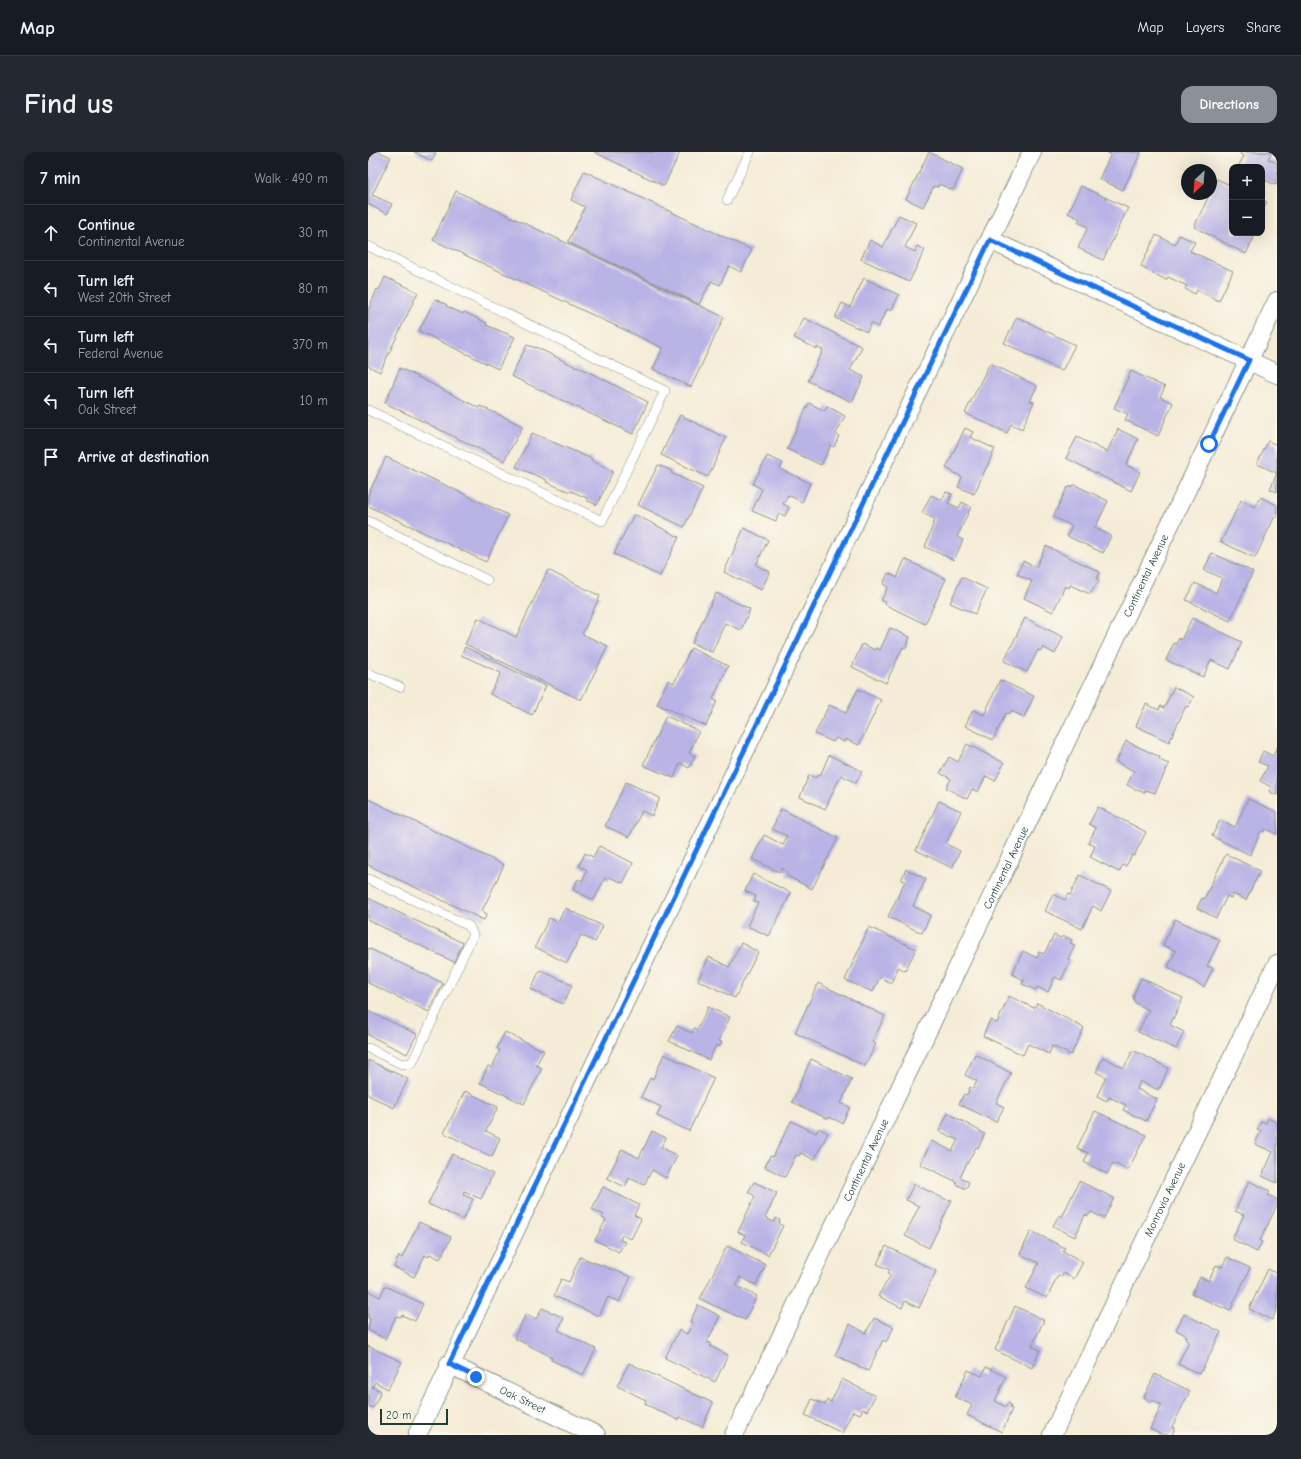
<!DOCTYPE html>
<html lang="en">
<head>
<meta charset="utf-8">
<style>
  body { margin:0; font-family:"Comic Neue",sans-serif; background:#242831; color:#f1f3f6 }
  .controls { position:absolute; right:12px; top:12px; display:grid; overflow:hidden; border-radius:8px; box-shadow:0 4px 16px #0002 }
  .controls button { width:36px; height:36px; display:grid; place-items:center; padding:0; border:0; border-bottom:1px solid #363941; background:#171b24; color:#f1f3f6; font:20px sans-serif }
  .compass { position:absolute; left:813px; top:12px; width:36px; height:36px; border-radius:50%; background:#171b24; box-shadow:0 4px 16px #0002; rotate:206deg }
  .scale { position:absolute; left:12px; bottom:10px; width:68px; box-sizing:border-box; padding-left:4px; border:2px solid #1f3d34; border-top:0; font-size:11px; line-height:14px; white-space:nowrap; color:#1f3d34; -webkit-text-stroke:3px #fbf7ec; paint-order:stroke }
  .stop { position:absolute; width:12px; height:12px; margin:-9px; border:3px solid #1a73e8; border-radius:50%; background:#fff }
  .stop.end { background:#1a73e8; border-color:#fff; box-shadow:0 1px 4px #0008 }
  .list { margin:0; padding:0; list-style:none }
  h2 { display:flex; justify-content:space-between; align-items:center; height:52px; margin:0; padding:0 16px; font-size:17px }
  h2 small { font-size:13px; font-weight:400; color:#9ea1a6 }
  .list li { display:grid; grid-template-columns:26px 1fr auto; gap:12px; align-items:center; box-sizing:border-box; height:56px; padding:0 16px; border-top:1px solid #363941 }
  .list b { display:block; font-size:15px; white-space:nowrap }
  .list p { margin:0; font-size:13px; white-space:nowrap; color:#9ea1a6 }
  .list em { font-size:13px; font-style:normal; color:#9ea1a6 }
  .icon { flex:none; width:22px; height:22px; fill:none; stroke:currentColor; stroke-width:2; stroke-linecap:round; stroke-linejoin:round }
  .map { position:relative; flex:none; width:909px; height:1283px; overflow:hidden; border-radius:12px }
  header { display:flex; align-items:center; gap:24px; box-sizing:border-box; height:56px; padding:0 20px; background:#171b24; border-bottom:1px solid #363941 }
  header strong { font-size:19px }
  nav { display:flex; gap:22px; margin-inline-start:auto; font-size:14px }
  .intro { display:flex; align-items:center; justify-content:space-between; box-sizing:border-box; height:96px; padding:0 24px }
  h1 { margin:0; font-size:28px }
  .button { padding:10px 18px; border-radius:12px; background:#8c9099; color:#fff; font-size:14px; font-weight:700 }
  main { display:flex; gap:24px; padding:0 24px }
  aside { flex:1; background:#171b24; border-radius:12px; box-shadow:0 4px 16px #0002 }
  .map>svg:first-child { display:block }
  .building { fill:#b9b3e6 }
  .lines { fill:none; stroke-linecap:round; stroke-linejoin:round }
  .lane-casing { stroke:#8a9486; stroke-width:10 }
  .street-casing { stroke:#8a9486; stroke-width:20 }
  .lane { stroke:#fff; stroke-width:9 }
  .street { stroke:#fff; stroke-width:18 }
  .route { stroke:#1a73e8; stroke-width:5 }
  .labels { text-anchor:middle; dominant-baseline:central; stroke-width:3; stroke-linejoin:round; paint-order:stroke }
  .street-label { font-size:11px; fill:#1f3d34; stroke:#fbf7ec }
</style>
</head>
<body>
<header>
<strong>Map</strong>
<nav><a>Map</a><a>Layers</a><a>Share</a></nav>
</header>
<div class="intro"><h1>Find us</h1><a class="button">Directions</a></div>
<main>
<aside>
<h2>7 min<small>Walk · 490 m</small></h2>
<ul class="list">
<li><svg class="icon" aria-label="ahead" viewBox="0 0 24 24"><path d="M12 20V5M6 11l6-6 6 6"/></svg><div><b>Continue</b><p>Continental Avenue</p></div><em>30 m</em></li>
<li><svg class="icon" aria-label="left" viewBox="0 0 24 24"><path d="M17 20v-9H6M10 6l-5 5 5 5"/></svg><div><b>Turn left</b><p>West 20th Street</p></div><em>80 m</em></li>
<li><svg class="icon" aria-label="left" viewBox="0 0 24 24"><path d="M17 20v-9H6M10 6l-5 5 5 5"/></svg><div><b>Turn left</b><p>Federal Avenue</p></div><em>370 m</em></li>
<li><svg class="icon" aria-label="left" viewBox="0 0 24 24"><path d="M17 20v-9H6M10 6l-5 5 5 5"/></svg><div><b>Turn left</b><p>Oak Street</p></div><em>10 m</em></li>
<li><svg class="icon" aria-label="arrive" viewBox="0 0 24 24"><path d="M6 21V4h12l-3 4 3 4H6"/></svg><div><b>Arrive at destination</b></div></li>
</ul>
</aside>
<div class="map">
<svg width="909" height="1283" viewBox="0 0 909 1283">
  <rect width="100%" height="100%" fill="#fbf7ec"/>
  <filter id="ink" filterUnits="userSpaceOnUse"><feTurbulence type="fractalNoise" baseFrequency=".025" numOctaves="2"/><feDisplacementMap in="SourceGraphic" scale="8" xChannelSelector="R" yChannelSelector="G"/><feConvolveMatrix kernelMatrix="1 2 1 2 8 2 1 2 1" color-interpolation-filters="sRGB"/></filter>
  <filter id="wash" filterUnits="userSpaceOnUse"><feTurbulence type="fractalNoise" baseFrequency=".012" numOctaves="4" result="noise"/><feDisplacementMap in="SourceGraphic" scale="16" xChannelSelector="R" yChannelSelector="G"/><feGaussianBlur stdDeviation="0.9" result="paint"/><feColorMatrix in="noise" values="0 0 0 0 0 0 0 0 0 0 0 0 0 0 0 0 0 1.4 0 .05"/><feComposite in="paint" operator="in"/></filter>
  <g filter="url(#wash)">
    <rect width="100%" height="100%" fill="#f5ecd7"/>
    <g id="blocks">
      <!-- building -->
      <path class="building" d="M0,0H12L23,5L4,43L24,52L19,62L0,52Z
        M46,0H68L64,9Z
        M226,0H312L296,34Z
        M561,0L595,17L585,38L571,32L570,35L566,34L555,55L538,47Z
        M738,0H773L755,38L731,27L743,2Z
        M873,0H904L900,7L909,11L908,33L894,27V15H870L876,4L872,2Z
        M216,19L384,98L373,120L361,114L352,133L343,129L331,152L200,90L217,55L203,48Z
        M849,27L864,34V81H888L878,102L826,75Z
        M713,34L760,56L735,108L710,96L720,75L710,70L712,67L700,61Z
        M88,39L356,165L323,235L285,217L295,196L65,88Z
        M894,48L899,50L894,61Z
        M531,63L548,71L537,95L547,100L549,94L557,98L541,130L493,107L502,88L515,95Z
        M788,83L807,92L811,83L827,90L822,99L865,119L851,149L829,138L827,142L817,137L819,134L800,125L798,128L775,116L773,114Z
        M17,125L50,140L12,220L0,214V159L9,137L11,138Z
        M496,126L531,143L523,159L519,157L510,175L503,171L499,180L467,166L474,151L482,155Z
        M67,147L79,153L78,154L95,162L96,160L119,171L118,173L147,185L130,217L51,179Z
        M649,165L707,193L694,219L636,191Z
        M436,166L494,195L482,218L496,225L484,250L440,229L455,198L449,195V197L426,186Z
        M159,193L168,196V195L208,215L209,214L280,250L265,282L143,224Z
        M622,211L669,234L662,249L666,250L654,277L643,272L639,281L597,261Z
        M32,216L111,256L112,254L155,274L136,309L17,251Z
        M763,219L797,235L792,245L805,251L790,284L757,268L760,262L746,256Z
        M441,251L457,259L459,254L477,264L468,282L471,284L466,295L463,293L453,313L419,297Z
        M312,263L358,286L340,325L293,303Z
        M597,276L605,280L602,285L627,297L606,342L590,335L594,325L578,316Z
        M750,277L770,287L758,313L772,320L763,339L698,306L709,285L739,300Z
        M164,281L224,307V309L245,319L229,353L218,348L219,346L203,339L202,340L178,330L179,328L148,315Z
        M900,289L909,293V321L889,312Z
        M399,304L415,311L412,317L442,331L434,350L420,343L415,352L421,355L417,364L411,361L408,369L384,359L394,337L385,332Z
        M18,305L140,363L118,410L0,354V343Z
        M290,313L304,319L303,321L335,336L316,375L270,353Z
        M909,321V340L902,337Z
        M707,333L740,349L727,376L743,384L735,401L699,384L704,374L685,365L699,336Z
        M578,340L584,342L580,351L591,356L594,350L603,355L589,385L595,388L586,408L557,395L567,367L554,361L563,343L574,348Z
        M892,345L909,353V366L907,364L887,406L853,390L873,348L887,355Z
        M266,362L311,385L292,424L246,402Z
        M376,376L400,388L388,413L402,420L393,438L356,420Z
        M678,394L732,420L729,427L731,428L722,442L702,433L701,436L697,434L685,460L656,446L664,429L649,422L655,409L668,415Z
        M844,401L885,420L862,469L818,448L827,431L848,441L854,426L836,418Z
        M537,407L578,427L557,472L516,452L517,450L513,449L520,435L515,432L520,421L529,426Z
        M180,418L232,444L214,482L240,494L213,548L97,492L110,466L148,485Z
        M594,425L619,437L607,462L582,451Z
        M348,441L382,457L373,478L357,471L344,500L324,491Z
        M657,466L695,485L687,502L675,495L673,499L670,498L659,520L636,509Z
        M824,466L874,490L862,517L843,508L835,525L798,508L806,491L808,492L811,486L813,488Z
        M522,476L542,485L538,496L535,495L518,531L484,515L494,492L507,498L508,496L512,498Z
        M97,495L178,534L164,563L122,542L133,521L93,503Z
        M323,496L360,514L345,547L349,549L338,574L289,552L300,528L306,531Z
        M632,528L666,544L656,565L643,559L641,562L638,561L625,588L597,574L605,558L616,563Z
        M806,535L826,545L820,555L818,554L801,590L768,574L778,552L791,558L792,554L796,556Z
        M490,537L513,548L491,593L477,587L476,590L468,586L465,590L447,582L461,553L478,561Z
        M298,564L331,579L321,601L327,604L321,616L312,611L306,626L275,613Z
        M758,589L792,605L791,608L801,612L787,641L778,638L776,641L759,633L766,619L748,610Z
        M599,592L636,611L627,629L618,624L610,640L604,637L599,647L578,636L583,627L572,621L581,605L590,610Z
        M909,595V643L901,640L903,635L892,629L900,614L890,610L895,599L905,604Z
        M461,603L494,619L488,631L473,623L457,657L432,645L441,623L448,626L449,623L452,624Z
        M258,630L292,646L284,664L274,659L261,685L237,674Z
        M0,647L136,713L114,759L119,762L116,768L0,713Z
        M880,647L909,660V682L897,677L896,680L893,679L882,703L844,684L852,668L867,675Z
        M571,649L593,659L578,692L592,699L584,716L548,698Z
        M730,655L778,680L766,704L764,703L758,714L755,713L751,720L722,705L727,694L720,691L728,676L721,672Z
        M413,657L470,686L444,737L418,723L420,720L413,716L411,720L384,707L396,683L415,693L419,684L404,677Z
        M231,694L265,711L255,731L241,725L240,728L237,726L226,748L205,738L210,727L214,729L219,718L211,714L217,701L225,705Z
        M858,702L892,719L878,748L865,742L863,746L859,744L848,766L829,756L834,746L836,747Z
        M538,717L558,727L545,754L563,763L554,781L520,765L537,729L533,728Z
        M385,722L423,741L401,784L379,774L390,751L386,749L388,744L377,739Z
        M712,723L743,739L733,759L725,754L714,777L677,759L685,742L697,748L700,742L702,743Z
        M0,746L95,791L86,810L0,768Z
        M197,756L235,774L227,790L213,783L199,811L167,795L181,766L190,770Z
        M807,767L852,788L839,814L845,816L836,835L800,815L808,799L795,793Z
        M501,775L548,797L537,819L530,815L523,831L512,825L505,840L477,828Z
        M686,783L693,786L695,784L704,788L702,791L707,793L700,807L703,808L693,828L687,825L680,840L669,835L668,838L654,832L656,828L644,822L655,799L669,806L671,800L676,802Z
        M373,791L390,800L367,846L330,828L341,805L361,815Z
        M0,796L75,831L61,860L0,831Z
        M172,818L204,833L195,852L163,837Z
        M773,826L815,846L802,873L816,880L808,897L770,880L781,858L767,851L765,844Z
        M450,831L517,864L504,890L508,892L497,914L427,881Z
        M641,844L666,856L669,851L716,876L703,903L684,894L681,902L660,892L655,903L615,884L622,868L629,871Z
        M340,855L362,865L351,889L354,890L351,895L348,893L341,908L301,889L309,874L324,881L326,876L329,878Z
        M0,859L49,882L39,902L0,883Z
        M137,880L176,899L168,913L174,916L156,952L112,931L120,914L124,916L132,898L129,896Z
        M765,898L800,916L792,936L791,935L790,938L772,929L769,937L789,947L778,969L755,958L758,953L741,945L739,949L729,944L738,925L728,920L735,905L756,916Z
        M296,902L346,926L321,979L289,964L293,955L273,945L282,926L285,927Z
        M607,902L643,921L628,951L636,955L628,970L591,952L596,942L599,943L602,935L605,937L609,929L597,923Z
        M443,907L484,927L473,951L482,955L474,971L461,965L460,967L424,950Z
        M0,908L40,927L26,956L0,943Z
        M97,939L130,955L118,979L132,986L124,1005L76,981Z
        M727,959L778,983L760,1018L745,1011L739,1022L716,1010L720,1001L709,996Z
        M580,961L617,982L610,996L608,995L592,1025L601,1030L598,1037L588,1032L589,1030L552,1012L564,989L584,999L590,988L571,979Z
        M900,966L909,971V1031L894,1024L905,1000L887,992L893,979L889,978L893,970L898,971Z
        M423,969L448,981L451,976L460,981L446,1008L433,1001L431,1004L428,1003L417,1025L397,1015L402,1004L405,1005Z
        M284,979L298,986L293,995L309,1004L298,1026L284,1018L276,1033L261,1026L257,1035L239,1026L254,997L271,1006Z
        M84,1002L125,1022L113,1047L96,1039L95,1043L105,1047L95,1068L60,1052Z
        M711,1029L746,1046L736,1066L723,1060L720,1064L717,1063L707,1085L685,1074L691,1063L694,1065Z
        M881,1029L902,1039L900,1043L909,1047V1053L892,1089L894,1090L889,1100L864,1087L876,1063L867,1059Z
        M386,1030L409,1041L397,1066L406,1070L408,1066L412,1068L411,1071L415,1074L400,1103L374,1090L377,1083L370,1080L387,1044L380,1040Z
        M546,1032L581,1049L582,1047L584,1048L561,1096L537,1084L551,1054L538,1048Z
        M235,1035L271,1053L266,1063L273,1067L263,1087L254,1083L252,1088L257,1090L251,1100L227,1088L238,1068L234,1066L236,1063L224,1057Z
        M51,1070L83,1085L72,1107L62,1102L60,1105L57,1103L46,1125L26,1115L31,1104L34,1106Z
        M663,1079L697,1096L695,1099L715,1110L706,1127L695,1121L694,1125L690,1123L679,1146L658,1136L671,1111L652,1102Z
        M359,1094L398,1113L388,1133L372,1125L368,1134L389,1144L377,1168L332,1147Z
        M518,1094L568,1119L551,1156L537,1149L534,1156L510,1144L523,1123L520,1121L522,1118L509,1112Z
        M212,1105L263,1125L251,1150L240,1145L231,1164L186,1144L193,1127L201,1130Z
        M859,1105L882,1116L862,1159L824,1142L832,1125L841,1129L848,1113L854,1115Z
        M900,1117L909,1122V1157L904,1168L881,1157Z
        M17,1134L55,1152L47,1169L34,1163L33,1165L28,1164L17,1187L0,1178L2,1167L0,1166V1139L12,1145Z
        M330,1153L352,1164L339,1190L343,1192L342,1194L360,1203L347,1230L297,1206L311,1178L319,1182L325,1171L322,1170Z
        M647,1154L676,1168L664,1194L672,1198L664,1216L627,1198Z
        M174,1156L196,1166L190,1178L228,1197L215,1223L183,1208L184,1205L146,1186L158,1162L168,1167Z
        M816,1162L853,1180L832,1222L810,1212L821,1189L818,1187L819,1184L808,1178Z
        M506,1166L526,1175L518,1190L515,1188L500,1219L467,1203L482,1172L498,1181Z
        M0,1194L34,1210L20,1237L7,1230L4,1235L13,1239L5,1256L0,1254Z
        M261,1211L345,1251L334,1275L312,1265L310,1268L277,1252L278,1248L249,1234Z
        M618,1215L638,1225L627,1249L638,1255L640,1251L643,1253L642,1256L644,1257L634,1280L599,1263L604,1253L587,1245L600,1218L614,1224Z
        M787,1222L822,1239L804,1275L807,1276L804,1283H794L782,1277L794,1253L784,1248L783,1251L776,1245Z
        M474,1227L507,1244L499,1259L495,1257L492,1262L485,1259L474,1281L437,1263L444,1247L457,1253L459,1248L463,1250Z"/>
    </g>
  </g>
  <g filter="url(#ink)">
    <use href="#blocks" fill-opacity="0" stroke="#8a9486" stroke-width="1"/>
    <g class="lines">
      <defs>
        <path id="lane" d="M359,48L382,0
          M0,94L297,239L234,369L0,258
          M0,369L119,428
          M0,521L32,535
          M0,727L101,774L105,783L44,911L34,912L0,896"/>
        <g id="street">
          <path d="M622,88L909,222"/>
          <path id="s1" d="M81,1212L228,1283"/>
          <path d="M50,1281L664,0"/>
          <path id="s2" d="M366,1283L909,149"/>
          <path id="s3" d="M684,1283L909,812"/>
        </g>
      </defs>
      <!-- lane casing -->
      <use href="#lane" class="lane-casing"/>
      <!-- street casing -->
      <use href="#street" class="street-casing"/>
      <!-- lane -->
      <use href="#lane" class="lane"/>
      <!-- street -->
      <use href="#street" class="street"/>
    </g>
  </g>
  <g class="lines" filter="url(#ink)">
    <!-- route -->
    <path class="route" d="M108,1225L81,1212L622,88L881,208L841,292"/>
  </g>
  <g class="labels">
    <!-- street labels -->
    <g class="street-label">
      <text stroke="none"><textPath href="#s2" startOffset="953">Continental Avenue</textPath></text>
      <text stroke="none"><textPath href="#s2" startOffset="629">Continental Avenue</textPath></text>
      <text stroke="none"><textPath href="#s2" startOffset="305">Continental Avenue</textPath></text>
      <text stroke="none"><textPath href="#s3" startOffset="261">Monrovia Avenue</textPath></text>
      <text stroke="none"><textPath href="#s1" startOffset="82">Oak Street</textPath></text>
    </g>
  </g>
</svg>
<div class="controls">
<button>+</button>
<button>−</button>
</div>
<svg class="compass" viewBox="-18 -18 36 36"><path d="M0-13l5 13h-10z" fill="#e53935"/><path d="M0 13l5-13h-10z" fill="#9ea1a6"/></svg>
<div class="scale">20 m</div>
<div class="stop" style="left:841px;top:292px"></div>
<div class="stop end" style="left:108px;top:1225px"></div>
</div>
</main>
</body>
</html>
